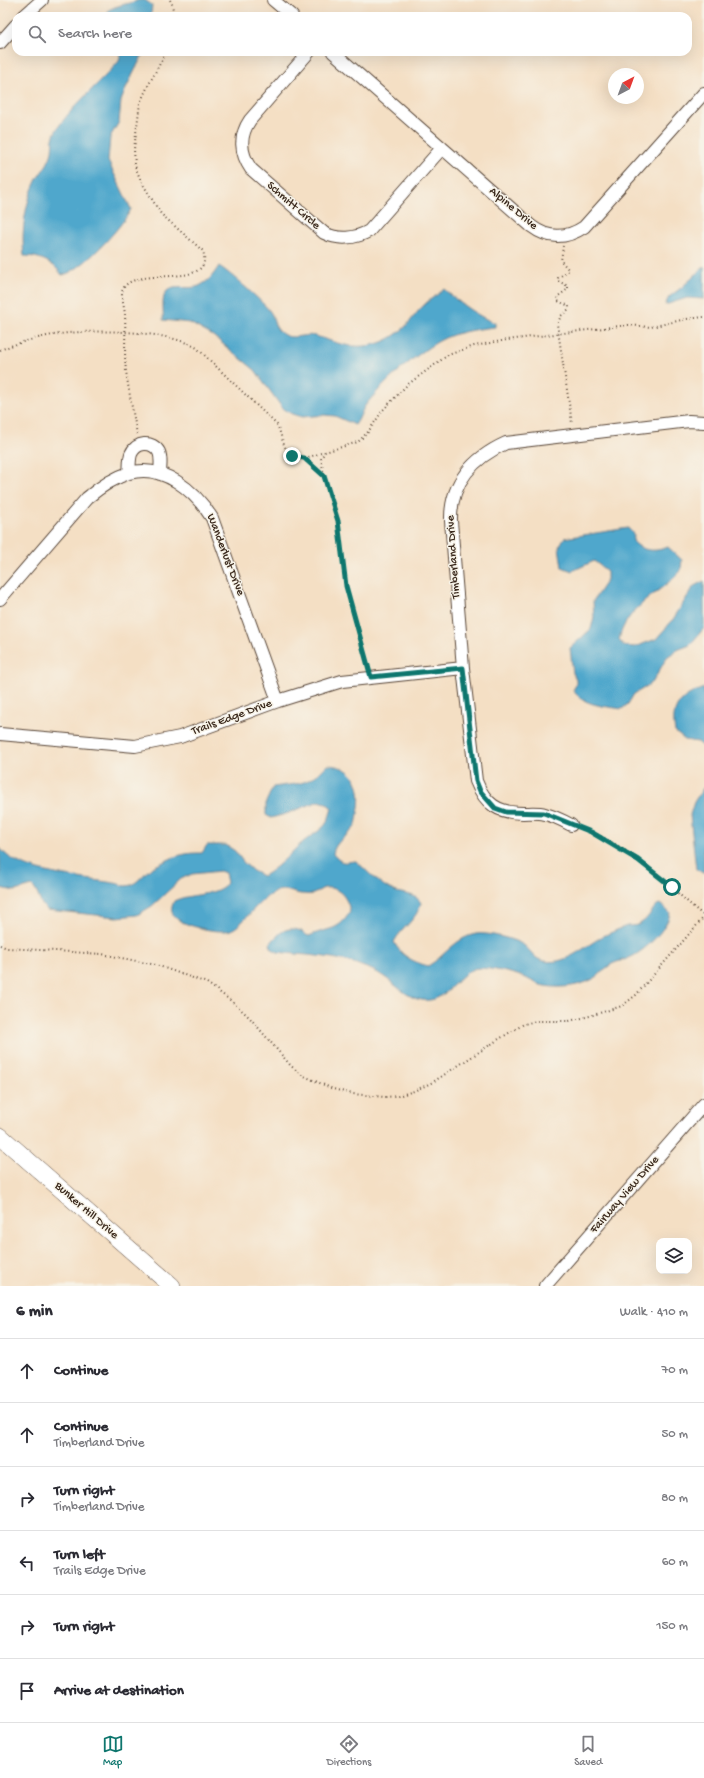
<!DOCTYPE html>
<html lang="en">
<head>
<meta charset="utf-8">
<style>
  body { margin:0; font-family:"Gochi Hand",sans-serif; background:#f2f2f3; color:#2b2b33 }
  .controls { position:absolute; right:12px; bottom:12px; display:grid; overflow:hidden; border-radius:8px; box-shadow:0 4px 16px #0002 }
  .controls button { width:36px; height:36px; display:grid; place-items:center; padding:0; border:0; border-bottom:1px solid #e1e1e2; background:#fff; color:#2b2b33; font:20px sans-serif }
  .compass { position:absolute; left:608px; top:68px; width:36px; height:36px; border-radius:50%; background:#fff; box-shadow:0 4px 16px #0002; rotate:41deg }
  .stop { position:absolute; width:12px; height:12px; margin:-9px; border:3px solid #0f766e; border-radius:50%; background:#fff }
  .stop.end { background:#0f766e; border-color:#fff; box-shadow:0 1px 4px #0008 }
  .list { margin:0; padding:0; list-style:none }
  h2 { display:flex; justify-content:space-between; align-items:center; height:52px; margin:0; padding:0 16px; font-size:17px }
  h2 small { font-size:13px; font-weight:400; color:#7c7c81 }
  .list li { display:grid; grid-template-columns:26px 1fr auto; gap:12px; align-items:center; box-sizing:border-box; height:64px; padding:0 16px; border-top:1px solid #e1e1e2 }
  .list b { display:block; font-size:15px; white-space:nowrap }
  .list p { margin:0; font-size:13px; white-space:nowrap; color:#7c7c81 }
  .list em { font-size:13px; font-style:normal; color:#7c7c81 }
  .icon { flex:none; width:22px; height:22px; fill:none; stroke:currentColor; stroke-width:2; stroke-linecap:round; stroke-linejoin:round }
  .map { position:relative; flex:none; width:704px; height:1286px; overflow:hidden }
  .search { position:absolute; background:#fff; box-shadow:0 4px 16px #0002; left:12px; right:12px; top:12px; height:44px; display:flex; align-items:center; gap:10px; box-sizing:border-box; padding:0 14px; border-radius:12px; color:#7c7c81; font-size:15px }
  .sheet { height:436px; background:#fff }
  nav { display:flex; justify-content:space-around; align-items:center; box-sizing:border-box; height:56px; border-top:1px solid #e1e1e2; background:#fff; font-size:11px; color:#7c7c81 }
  nav a { display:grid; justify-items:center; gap:2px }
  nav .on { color:#0f766e }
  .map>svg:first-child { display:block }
  .water { fill:#50a7cc; stroke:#466875 }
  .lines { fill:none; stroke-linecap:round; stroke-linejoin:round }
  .street-casing { stroke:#574537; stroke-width:14 }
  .secondary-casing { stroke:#574537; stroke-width:18 }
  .path { stroke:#574537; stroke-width:2; stroke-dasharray:1 3; stroke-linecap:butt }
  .street { stroke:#fff; stroke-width:12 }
  .secondary { stroke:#fff; stroke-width:17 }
  .route { stroke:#0f766e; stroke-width:5 }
  .labels { text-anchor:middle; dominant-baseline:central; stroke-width:3; stroke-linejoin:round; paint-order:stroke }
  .street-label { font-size:12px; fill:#3b2a1e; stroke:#f7f3e8 }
</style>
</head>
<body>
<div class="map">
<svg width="704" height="1286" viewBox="0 0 704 1286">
  <rect width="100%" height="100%" fill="#f7f3e8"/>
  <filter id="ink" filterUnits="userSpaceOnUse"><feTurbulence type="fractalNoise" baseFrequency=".025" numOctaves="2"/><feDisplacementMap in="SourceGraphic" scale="8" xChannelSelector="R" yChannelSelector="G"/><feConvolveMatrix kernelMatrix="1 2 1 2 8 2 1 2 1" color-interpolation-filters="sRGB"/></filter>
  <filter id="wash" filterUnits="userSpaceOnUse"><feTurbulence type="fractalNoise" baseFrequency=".012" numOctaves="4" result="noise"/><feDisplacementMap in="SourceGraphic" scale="16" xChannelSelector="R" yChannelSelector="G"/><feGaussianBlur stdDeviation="0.9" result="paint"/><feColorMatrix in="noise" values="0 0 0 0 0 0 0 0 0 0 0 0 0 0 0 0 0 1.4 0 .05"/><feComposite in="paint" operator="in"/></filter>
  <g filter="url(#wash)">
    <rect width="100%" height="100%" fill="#f4dfc4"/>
    <!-- water -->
    <path class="water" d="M139,0H145L152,5L151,16H110L107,11C116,5 129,4 139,0Z
      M121,52H144L127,86L121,101L119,122L110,137L108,161L131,209C123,226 80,273 62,275C53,262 40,256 24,256C21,231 25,202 37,179C41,172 47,166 50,158C55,147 49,139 59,126C76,102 100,83 119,61Z
      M219,266C229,272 266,304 271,313C274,320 274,326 280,332C291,342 302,333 315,336C324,338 332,342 341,344C365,350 387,344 405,327C412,320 418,310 425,304C431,298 438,295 444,289C458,302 477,316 495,323V327C477,329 455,332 439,341C416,354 381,385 365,406C361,412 360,419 355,425L335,416L324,415L302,417L292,414L283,409L255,370L213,336L190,323L163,320C164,312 161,299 166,292C172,284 190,290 199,286C209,281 213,275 219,266Z
      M704,267V299L687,298L665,305L669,297L681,288Z
      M628,528L634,535L633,541C642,552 656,552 668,547L682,560L681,569L677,575C656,595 625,609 619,640L624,646L635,647L656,639L672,621L694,586L704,581V628L690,645L677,650L667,657L654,680L646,687L634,694L628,704L622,709C605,706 583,706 573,690L576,685V679L573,673L570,648L591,629L594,617L593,601L607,580V571L594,561L572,571L562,567L559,547L564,538Z
      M704,688V747L698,742L685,740L675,732C670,707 681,696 704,688Z
      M327,765C357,766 363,788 358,814C357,818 357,825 354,828C346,838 335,841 333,854C343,865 343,862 356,861C366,870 381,886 394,891C404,895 416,893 421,903C417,920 402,927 394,942C401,956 413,962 428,966C445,956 456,937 476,934C487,932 516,939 525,946C532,952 534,959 544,961C569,966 589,941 610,933C615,931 621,928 627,926C632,925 636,927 641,923C648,919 651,911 657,905L660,904L670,913C668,928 645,951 631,957C624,961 615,961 609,966C604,969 602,973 598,976C584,986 561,989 545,986C538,985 532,981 526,978C514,973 491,968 478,968C458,970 448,1004 422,1000C407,998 395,984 383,976C377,972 371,969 364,967C337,955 307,956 278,952L272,949L270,944C279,933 286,925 301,931C305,933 305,935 309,936C329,927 338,932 350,912C348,899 340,886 324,888C320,889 317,893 313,894C310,895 304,894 301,894C291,893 285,887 275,892C257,900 244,925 231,930C220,934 181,926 174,916C170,911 172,906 174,901C190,893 215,897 227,883L225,873L220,871L192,874L181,879L152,906L137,915L117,917L47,910C38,903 40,894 32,886L15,891L0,888V848C18,874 84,878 114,883C118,883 122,886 126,886C137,886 144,872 153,867C160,864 174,856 181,855C188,853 195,853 202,853L207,845H226L235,851L244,863L253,871L263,876C279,867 289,854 303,842C310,836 319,832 325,825C329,820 330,814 332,808L326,803L319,801L286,814L271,818L266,815V802L273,787C300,783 307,786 327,765Z
      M704,787V872L703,873L696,869L690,815L694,802Z"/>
  </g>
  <g filter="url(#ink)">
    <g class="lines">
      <defs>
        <path id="street" d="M273,0L292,16
          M24,16L42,0
          M0,43L16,25
          M309,52L250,120C239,136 240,153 251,169L324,233C338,240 355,239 369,231L442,148
          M333,52L531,226C548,239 566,239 584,227L704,93
          M129,473C130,467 129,460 131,454C136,442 152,440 159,452C162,459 160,467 160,474
          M0,599L87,498C99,488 113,478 129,473C163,463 195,491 212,518L278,701
          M0,734L135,746L180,737L278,701L342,681L463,668
          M571,825C562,820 554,816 545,814C538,812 530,813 523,813C498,813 485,804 476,781L463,668L451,521C450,483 473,458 506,443L672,423L689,421L704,422
          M545,1286L704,1104"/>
        <path id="secondary" d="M0,1136L172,1286"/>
      </defs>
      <!-- street casing -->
      <use href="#street" class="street-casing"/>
      <!-- secondary casing -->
      <use href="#secondary" class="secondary-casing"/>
      <!-- path -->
      <path class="path" d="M170,0L172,4L174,16
        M563,246L561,261L569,270L558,278V281L568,286V289L557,297L558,301L569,306V309L561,316L557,324L572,423
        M0,350C17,343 35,338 53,335C88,329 166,329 197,348L277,425C281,433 282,442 286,449C295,464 312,456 324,452
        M137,434C133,413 129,392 126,371C124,353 126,334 125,316C125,308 120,296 123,289C135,264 215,292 203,251L161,214L141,181L135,166L134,149L140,103L148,86L166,52
        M304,458L324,476L321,458L325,452L358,442L368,432L383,410L407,385L448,355L474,346L507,340L628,325L651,327L686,319L704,317
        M324,476L338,521L346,586L368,667
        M582,829C630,845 666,884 704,916
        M0,945L7,948L102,954L156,965L207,983L234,1003L250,1018L291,1066L302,1075L333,1089L353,1094L385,1097L398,1096L414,1091L433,1082L499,1039L524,1024L536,1021H569L590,1016L622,1006L636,995L704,917"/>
      <!-- street -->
      <use href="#street" class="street"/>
      <!-- secondary -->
      <use href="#secondary" class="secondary"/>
    </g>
  </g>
  <g class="lines" filter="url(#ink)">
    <!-- route -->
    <path class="route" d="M292,456L304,458L324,476L338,521L346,586L371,677L463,668L476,781L480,791L495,808L506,812L544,813L591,832L638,860L672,887"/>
  </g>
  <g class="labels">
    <!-- street labels -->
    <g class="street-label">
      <text transform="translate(293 206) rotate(41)">Schmitt Circle</text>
      <text transform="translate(513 209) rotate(40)">Alpine Drive</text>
      <text transform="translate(225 555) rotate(69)">Wanderlust Drive</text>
      <text transform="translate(454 557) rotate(-94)">Timberland Drive</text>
      <text transform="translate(232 718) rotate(-20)">Trails Edge Drive</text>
      <text transform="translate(625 1195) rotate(-49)">Fairway View Drive</text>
      <text transform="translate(86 1211) rotate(41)">Bunker Hill Drive</text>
    </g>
  </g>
</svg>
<div class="controls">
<button><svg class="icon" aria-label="layers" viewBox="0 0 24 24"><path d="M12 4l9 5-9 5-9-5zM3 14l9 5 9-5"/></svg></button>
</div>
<svg class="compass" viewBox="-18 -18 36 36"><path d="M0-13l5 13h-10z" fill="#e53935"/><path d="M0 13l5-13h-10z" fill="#7c7c81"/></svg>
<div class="stop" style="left:672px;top:887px"></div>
<div class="stop end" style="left:292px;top:456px"></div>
<div class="search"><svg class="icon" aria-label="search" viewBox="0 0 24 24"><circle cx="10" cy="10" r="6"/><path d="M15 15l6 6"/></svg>Search here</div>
</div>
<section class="sheet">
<h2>6 min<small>Walk · 410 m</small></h2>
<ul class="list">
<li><svg class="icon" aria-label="ahead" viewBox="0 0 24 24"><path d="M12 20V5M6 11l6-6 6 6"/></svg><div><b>Continue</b></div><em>70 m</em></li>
<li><svg class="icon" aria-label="ahead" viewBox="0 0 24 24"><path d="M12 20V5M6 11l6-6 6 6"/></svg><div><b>Continue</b><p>Timberland Drive</p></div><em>50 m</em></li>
<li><svg class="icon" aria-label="right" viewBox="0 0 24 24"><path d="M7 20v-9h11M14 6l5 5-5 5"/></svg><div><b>Turn right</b><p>Timberland Drive</p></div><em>80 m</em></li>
<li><svg class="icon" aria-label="left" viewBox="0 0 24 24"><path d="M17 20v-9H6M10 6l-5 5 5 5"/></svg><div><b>Turn left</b><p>Trails Edge Drive</p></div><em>60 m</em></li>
<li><svg class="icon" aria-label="right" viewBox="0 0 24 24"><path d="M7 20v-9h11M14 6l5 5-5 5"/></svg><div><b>Turn right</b></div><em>150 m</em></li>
<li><svg class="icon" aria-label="arrive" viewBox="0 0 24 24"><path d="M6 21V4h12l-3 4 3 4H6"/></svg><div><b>Arrive at destination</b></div></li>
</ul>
</section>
<nav>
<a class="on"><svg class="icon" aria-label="map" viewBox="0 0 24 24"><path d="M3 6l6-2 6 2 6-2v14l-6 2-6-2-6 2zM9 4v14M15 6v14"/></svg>Map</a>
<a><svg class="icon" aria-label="directions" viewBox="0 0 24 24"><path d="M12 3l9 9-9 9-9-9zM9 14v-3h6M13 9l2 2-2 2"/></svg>Directions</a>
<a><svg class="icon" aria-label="saved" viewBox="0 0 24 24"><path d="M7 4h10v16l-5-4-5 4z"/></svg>Saved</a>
</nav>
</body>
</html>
